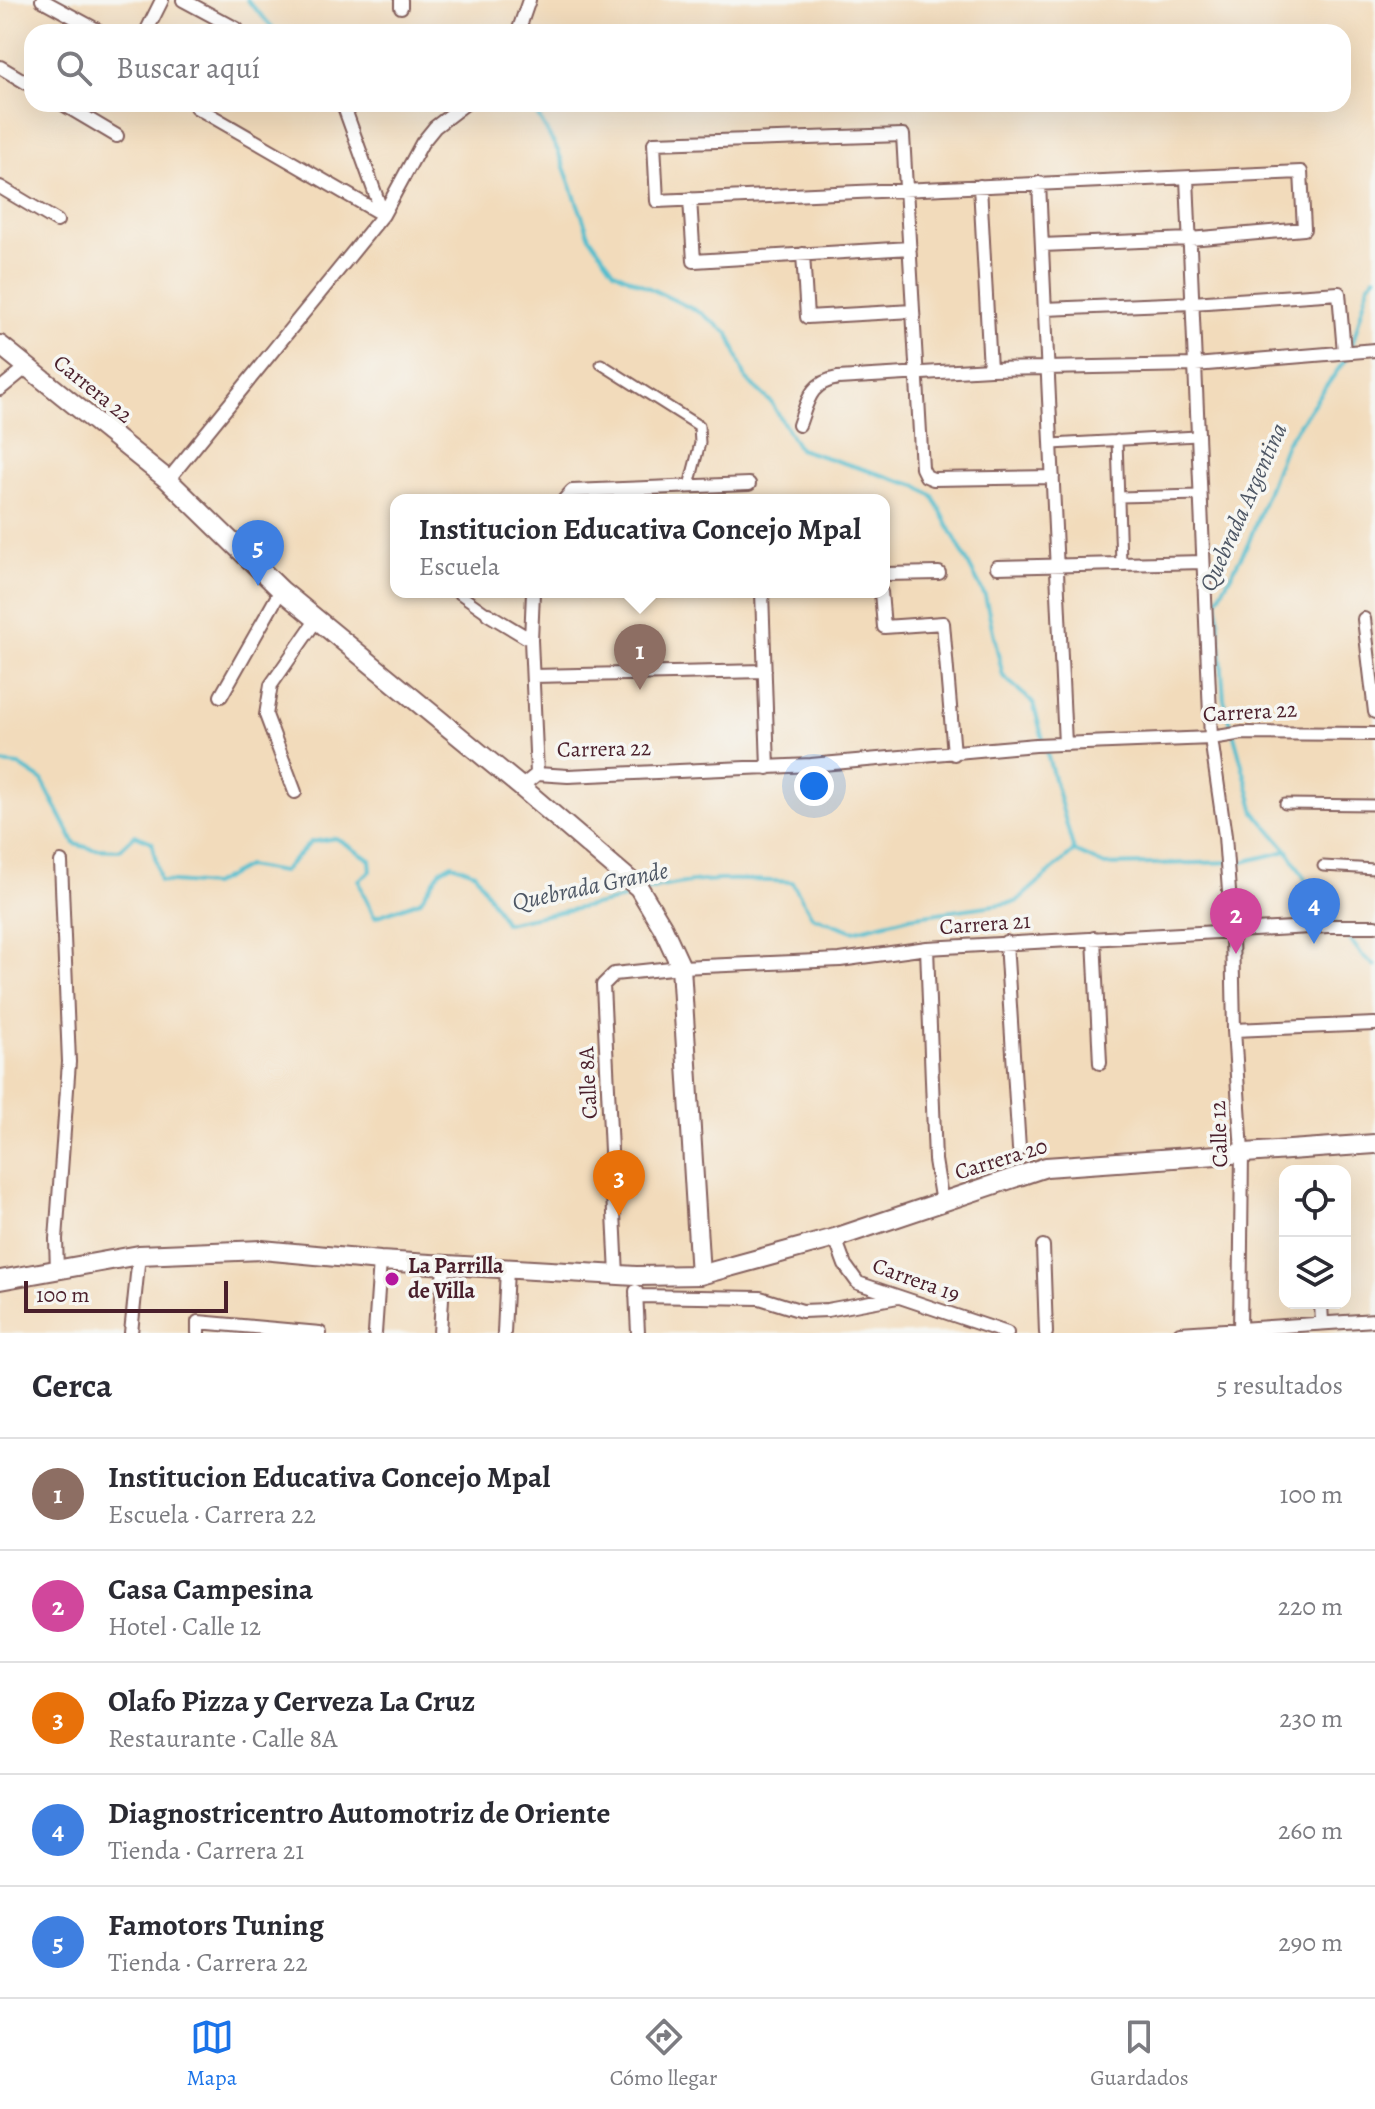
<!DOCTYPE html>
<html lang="es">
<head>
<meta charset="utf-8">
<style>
  body { margin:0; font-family:Alegreya,serif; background:#f2f2f3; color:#2b2b33 }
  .controls { position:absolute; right:24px; bottom:24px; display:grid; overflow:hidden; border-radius:16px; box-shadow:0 8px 32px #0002 }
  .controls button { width:72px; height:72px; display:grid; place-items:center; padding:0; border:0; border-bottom:2px solid #e1e1e2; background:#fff; color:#2b2b33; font:40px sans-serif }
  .scale { position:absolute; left:24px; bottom:20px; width:204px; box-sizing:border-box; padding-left:8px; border:4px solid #4a1f2b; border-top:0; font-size:22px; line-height:28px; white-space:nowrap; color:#4a1f2b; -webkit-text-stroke:6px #f6f6f2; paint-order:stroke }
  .you { position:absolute; left:814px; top:786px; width:28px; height:28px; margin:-20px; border:6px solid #fff; border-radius:50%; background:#1a73e8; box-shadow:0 0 0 12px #1a73e833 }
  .badge { display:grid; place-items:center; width:52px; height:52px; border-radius:50%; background:#1a73e8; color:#fff; font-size:26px; font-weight:700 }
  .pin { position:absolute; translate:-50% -66px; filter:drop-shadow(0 2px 4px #0008) }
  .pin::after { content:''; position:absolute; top:42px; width:28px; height:24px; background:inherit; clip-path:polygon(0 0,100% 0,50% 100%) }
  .popup { position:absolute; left:390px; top:494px; width:500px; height:104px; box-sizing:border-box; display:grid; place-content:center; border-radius:16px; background:#fff; filter:drop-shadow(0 2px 6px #0005); font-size:26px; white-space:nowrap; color:#7c7c81 }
  .popup b { font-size:30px; color:#2b2b33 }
  .popup::after { content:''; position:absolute; left:50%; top:100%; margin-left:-16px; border:16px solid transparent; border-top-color:#fff }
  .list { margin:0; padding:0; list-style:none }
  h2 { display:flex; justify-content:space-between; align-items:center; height:104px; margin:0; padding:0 32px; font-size:34px }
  h2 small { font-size:26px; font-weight:400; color:#7c7c81 }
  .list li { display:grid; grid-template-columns:52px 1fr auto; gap:24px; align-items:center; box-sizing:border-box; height:112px; padding:0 32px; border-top:2px solid #e1e1e2 }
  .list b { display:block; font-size:30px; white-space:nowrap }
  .list p { margin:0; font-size:26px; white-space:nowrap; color:#7c7c81 }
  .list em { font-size:26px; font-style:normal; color:#7c7c81 }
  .icon { flex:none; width:44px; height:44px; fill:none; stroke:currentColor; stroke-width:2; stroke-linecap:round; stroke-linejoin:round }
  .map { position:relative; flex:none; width:1375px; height:1333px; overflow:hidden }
  .search { position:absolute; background:#fff; box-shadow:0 8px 32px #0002; left:24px; right:24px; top:24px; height:88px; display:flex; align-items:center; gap:20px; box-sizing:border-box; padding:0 28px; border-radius:24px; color:#7c7c81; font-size:30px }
  .sheet { height:664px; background:#fff }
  nav { display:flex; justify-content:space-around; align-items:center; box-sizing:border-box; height:112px; border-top:2px solid #e1e1e2; background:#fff; font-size:22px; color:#7c7c81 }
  nav a { display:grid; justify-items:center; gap:4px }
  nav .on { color:#1a73e8 }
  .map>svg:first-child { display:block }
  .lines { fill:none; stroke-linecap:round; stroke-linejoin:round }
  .stream { stroke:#52bdcd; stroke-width:4 }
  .pedestrian-casing { stroke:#85615d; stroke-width:13 }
  .minor-casing { stroke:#85615d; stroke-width:16 }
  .secondary-casing { stroke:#85615d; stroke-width:22 }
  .pedestrian { stroke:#fff; stroke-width:9 }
  .minor { stroke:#fff; stroke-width:12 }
  .secondary { stroke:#fff; stroke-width:18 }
  .poi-dot { fill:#b5179e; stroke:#f6f6f2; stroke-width:3 }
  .labels { text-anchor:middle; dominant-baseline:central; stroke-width:7; stroke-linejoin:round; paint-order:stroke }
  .street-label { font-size:22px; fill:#4a1f2b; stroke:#f6f6f2 }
  .poi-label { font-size:22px; font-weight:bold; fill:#4a1f2b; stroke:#f6f6f2; text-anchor:start }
  .water-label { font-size:24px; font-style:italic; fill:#4d5664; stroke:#f6f6f2 }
</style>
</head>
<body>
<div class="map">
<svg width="1375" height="1333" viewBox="0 0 1375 1333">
  <rect width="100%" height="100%" fill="#f6f6f2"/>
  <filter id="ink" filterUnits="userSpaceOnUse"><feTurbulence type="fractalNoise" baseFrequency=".0125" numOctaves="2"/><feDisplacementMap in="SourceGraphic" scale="16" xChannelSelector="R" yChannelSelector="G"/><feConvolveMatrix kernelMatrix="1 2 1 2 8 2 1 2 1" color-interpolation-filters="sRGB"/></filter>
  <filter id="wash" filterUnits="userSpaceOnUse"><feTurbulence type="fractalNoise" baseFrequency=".006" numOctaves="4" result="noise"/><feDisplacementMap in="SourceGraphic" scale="32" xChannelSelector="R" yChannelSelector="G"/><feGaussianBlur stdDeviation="1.8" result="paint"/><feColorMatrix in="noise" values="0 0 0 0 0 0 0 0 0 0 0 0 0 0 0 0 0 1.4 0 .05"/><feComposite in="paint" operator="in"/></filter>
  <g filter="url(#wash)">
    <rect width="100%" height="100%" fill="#f2dbbb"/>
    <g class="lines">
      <!-- stream -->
      <path class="stream" d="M247,0L277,32
        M528,104L534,109L558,151L590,237L614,271L701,313L729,334L746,379L771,402L799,449L917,486L933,496L985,596L1003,676L1033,703L1074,851
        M1351,349L1369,284L1375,276
        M0,763L19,765L42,780L75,844L93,849L119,850L135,835L152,842L160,881L212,885L247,866L282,872L311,842L336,838L370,860L371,871L359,880L363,893L375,917L420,901L441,870L452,864L475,873L505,923L614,901L637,894
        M1074,851L1105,865L1243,862L1287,851
        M646,891C692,877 744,879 792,882L812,916L853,931L910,917L1016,902L1074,851
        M1336,922L1312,891L1288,851L1255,812L1224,699L1217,600L1248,544L1286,443L1347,357
        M1342,929L1362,955L1375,966"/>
    </g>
  </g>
  <g filter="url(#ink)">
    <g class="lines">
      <defs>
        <path id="pedestrian" d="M601,364L699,426L700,443L689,486
          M1117,440L1121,563
          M1052,444L1197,436
          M1119,497L1200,495
          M457,592L488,614
          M1285,804L1375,805
          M1323,866L1375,869"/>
        <path id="minor" d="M42,0L101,32
          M183,0L237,29L236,32
          M401,0V7
          M146,32L162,0
          M518,32L529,0
          M0,67L32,86
          M63,104L117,136
          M197,104L196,107L383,215
          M343,104L383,215
          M1187,178L1211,738L1225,836L1232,933L1234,1030L1242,1152L1240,1333
          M1039,183L1065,744
          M980,186L990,369
          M0,187L57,221
          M690,199L694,261L910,248
          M1042,245L1190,239L1304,229L1301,172L657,201L654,143L903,135L922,468L926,476L933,479L1053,477
          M803,254L807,317L913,311
          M1045,309L1192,303L1339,293L1344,352
          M0,389L27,367
          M799,425C808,401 809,383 838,378L990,369L1195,365L1375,350
          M168,480L383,215L422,143L435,127L465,104
          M564,500L572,491L749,484
          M997,567L1203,562
          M884,574L939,573
          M533,592L531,640L537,774
          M762,592L768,768
          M881,592L884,627L943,623L954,754
          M488,614L531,640
          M1364,619L1375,712
          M533,676L765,671
          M221,696L281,590
          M521,787L537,774L568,776L811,765L1036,745L1211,738L1243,733L1375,734
          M295,792L266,715L271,685L317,619
          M1094,938L1100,1063
          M1006,942L1019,1149
          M927,948L935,1160L942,1203
          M1234,1030L1375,1024
          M835,1238L845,1265L858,1283L1007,1333
          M1043,1246L1046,1333
          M57,1270L56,1239L69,1062L61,862
          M617,1275L603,985L614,974L681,967L840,960L927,948L1328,926H1375
          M636,1291L638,1333
          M636,1296L760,1298L802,1311L827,1310L898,1297
          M1321,1303L1322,1323
          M131,1333L139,1255
          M198,1333V1322L320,1333
          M375,1333L380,1261
          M440,1333L444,1264
          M504,1333L507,1269
          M1180,1333L1375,1320"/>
        <path id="secondary" d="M0,345L168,480L281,590L521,787L639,888L663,928L681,967L700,1275
          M0,1280L139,1255L262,1250L380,1261L636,1276L700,1275L835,1238L1046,1167L1375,1144"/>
      </defs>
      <!-- pedestrian casing -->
      <use href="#pedestrian" class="pedestrian-casing"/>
      <!-- minor casing -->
      <use href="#minor" class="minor-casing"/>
      <!-- secondary casing -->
      <use href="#secondary" class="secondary-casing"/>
      <!-- pedestrian -->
      <use href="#pedestrian" class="pedestrian"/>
      <!-- minor -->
      <use href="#minor" class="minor"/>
      <!-- secondary -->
      <use href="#secondary" class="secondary"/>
    </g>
  </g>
  <!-- markers -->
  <circle class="poi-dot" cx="392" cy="1279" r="8"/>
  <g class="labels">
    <!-- street labels -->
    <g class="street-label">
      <text transform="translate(93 389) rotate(39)">Carrera 22</text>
      <text transform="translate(1250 712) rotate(-3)">Carrera 22</text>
      <text transform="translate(604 749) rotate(-1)">Carrera 22</text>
      <text transform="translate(985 924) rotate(-4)">Carrera 21</text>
      <text transform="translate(588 1083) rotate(-93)">Calle 8A</text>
      <text transform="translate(1219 1134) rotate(-92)">Calle 12</text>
      <text transform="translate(1001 1159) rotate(-17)">Carrera 20</text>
      <text transform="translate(916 1280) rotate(20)">Carrera 19</text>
    </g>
    <!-- poi labels -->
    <g class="poi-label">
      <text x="408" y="1266">La Parrilla<tspan x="408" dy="25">de Villa</tspan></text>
    </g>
    <!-- water labels -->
    <g class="water-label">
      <text transform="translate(1243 507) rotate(-66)">Quebrada Argentina</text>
      <text transform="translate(590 886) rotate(-12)">Quebrada Grande</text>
    </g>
  </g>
</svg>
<div class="controls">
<button><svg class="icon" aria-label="locate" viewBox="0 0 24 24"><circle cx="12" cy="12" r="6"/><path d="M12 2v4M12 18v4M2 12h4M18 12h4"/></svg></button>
<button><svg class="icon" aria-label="layers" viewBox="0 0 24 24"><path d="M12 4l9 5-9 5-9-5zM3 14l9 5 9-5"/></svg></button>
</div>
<div class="scale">100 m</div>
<div class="you"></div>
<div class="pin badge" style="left:640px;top:690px;background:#8d6e63">1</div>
<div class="popup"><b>Institucion Educativa Concejo Mpal</b>Escuela</div>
<div class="pin badge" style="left:1236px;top:954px;background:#d1479c">2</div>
<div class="pin badge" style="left:619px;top:1216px;background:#e8710a">3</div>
<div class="pin badge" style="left:1314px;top:944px;background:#3f7fe0">4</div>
<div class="pin badge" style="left:258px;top:586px;background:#3f7fe0">5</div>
<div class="search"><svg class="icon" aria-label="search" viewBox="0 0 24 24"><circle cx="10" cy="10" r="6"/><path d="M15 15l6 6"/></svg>Buscar aquí</div>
</div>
<section class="sheet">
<h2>Cerca<small>5 resultados</small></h2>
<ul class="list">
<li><span class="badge" style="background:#8d6e63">1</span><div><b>Institucion Educativa Concejo Mpal</b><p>Escuela · Carrera 22</p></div><em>100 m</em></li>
<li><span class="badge" style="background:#d1479c">2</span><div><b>Casa Campesina</b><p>Hotel · Calle 12</p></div><em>220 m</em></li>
<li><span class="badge" style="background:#e8710a">3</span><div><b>Olafo Pizza y Cerveza La Cruz</b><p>Restaurante · Calle 8A</p></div><em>230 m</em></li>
<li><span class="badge" style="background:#3f7fe0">4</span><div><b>Diagnostricentro Automotriz de Oriente</b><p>Tienda · Carrera 21</p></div><em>260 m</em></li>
<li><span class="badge" style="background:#3f7fe0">5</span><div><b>Famotors Tuning</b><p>Tienda · Carrera 22</p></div><em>290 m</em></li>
</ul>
</section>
<nav>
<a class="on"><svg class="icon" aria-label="map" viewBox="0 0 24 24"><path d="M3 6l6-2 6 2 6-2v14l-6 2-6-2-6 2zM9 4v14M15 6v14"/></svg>Mapa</a>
<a><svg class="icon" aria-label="directions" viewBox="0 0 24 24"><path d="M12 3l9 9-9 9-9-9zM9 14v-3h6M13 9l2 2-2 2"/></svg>Cómo llegar</a>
<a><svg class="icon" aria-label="saved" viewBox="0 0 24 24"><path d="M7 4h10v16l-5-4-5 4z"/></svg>Guardados</a>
</nav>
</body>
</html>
